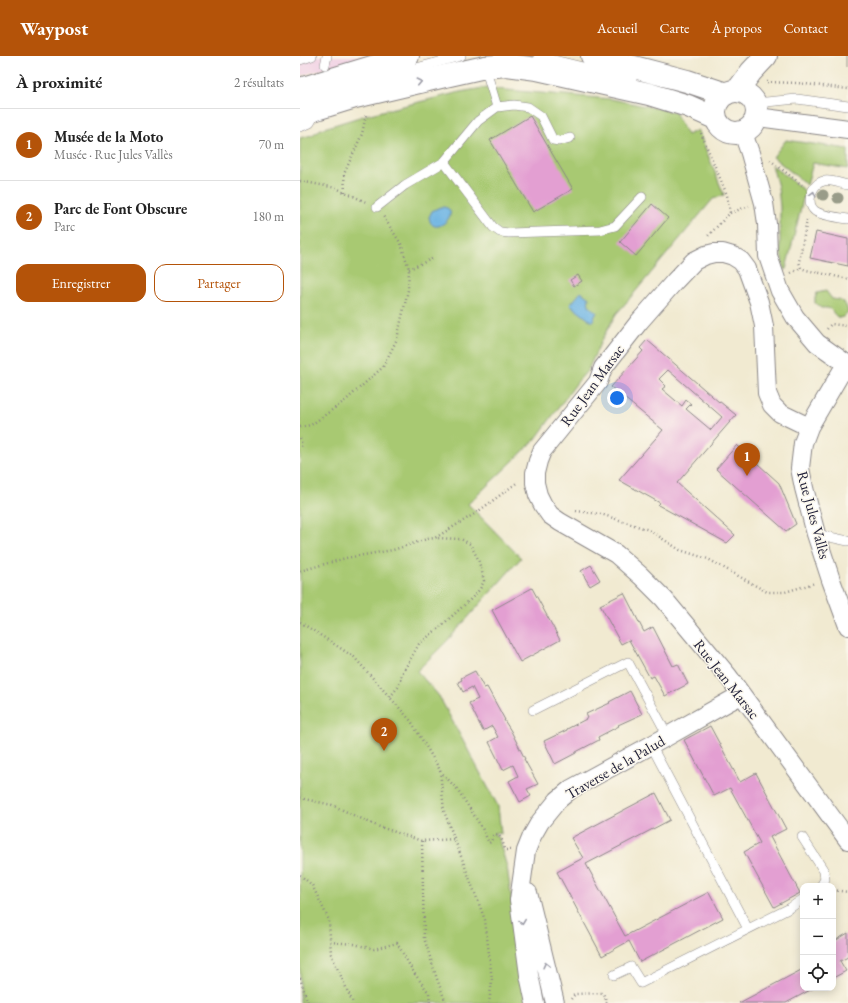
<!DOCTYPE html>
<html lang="fr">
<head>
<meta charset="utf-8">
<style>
  body { margin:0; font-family:"EB Garamond",serif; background:#f6f6f6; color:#222 }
  .controls { position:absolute; right:12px; bottom:12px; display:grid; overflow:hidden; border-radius:8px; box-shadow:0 2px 10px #0003 }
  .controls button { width:36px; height:36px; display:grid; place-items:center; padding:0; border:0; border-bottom:1px solid #e0e0e0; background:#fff; color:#222; font:20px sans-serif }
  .you { position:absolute; left:317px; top:342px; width:14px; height:14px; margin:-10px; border:3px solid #fff; border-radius:50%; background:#1a73e8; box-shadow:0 0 0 6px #1a73e833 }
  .badge { display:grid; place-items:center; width:26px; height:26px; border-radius:50%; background:#b45309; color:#fff; font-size:13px; font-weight:700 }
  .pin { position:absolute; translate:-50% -33px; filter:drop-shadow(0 1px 2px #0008) }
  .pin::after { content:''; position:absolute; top:21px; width:14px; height:12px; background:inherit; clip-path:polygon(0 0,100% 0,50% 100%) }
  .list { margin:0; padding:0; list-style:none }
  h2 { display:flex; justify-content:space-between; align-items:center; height:52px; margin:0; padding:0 16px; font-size:17px }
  h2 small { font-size:13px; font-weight:400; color:#767676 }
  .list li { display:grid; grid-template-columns:26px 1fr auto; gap:12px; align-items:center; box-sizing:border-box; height:72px; padding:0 16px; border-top:1px solid #e0e0e0 }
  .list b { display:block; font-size:15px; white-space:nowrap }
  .list p { margin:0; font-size:13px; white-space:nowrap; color:#767676 }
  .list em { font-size:13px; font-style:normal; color:#767676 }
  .actions { display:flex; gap:8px; padding:12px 16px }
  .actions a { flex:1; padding:9px 0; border:1px solid #b45309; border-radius:12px; text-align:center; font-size:14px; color:#b45309 }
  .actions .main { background:#b45309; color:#fff }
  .icon { flex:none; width:22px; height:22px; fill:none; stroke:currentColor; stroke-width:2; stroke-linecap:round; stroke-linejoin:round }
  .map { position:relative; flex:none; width:548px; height:947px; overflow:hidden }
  header { display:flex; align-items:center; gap:24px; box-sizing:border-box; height:56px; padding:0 20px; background:#b45309; color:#fff }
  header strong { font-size:19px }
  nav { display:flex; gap:22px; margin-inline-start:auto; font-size:14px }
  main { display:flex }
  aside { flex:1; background:#fff }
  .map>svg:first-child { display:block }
  .built { fill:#f1d0e4 }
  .green { fill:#a8c972; stroke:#657656 }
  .water { fill:#6bb3e3; stroke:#466a8f }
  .building { fill:#e39fd2; fill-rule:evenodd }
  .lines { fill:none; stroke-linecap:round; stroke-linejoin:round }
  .highway-tunnel { stroke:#c8c2b3; stroke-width:22; stroke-dasharray:22 11; stroke-linecap:butt }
  .lane-casing { stroke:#8a8686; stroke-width:10 }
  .street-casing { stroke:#8a8686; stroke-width:20 }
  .secondary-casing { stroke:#8a8686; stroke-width:24 }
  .path { stroke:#8a8686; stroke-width:2.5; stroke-dasharray:1 3; stroke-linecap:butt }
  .lane { stroke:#fff; stroke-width:9 }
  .street { stroke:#fff; stroke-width:18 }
  .secondary { stroke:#fff; stroke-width:22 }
  .tree { fill:#999c89 }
  .oneway { stroke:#9c9ca7 }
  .labels { text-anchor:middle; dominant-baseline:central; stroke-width:3; stroke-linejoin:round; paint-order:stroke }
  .street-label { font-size:15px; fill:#22223b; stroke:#fbf7ec }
</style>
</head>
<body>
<header>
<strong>Waypost</strong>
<nav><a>Accueil</a><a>Carte</a><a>À propos</a><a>Contact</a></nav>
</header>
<main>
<aside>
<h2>À proximité<small>2 résultats</small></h2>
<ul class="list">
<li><span class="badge">1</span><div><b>Musée de la Moto</b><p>Musée · Rue Jules Vallès</p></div><em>70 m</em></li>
<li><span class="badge">2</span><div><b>Parc de Font Obscure</b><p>Parc</p></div><em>180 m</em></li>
</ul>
<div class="actions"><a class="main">Enregistrer</a><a>Partager</a></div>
</aside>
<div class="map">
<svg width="548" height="947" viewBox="0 0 548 947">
  <rect width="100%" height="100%" fill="#fbf7ec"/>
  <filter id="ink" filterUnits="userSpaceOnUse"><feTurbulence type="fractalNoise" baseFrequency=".025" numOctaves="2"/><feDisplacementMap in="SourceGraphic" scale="8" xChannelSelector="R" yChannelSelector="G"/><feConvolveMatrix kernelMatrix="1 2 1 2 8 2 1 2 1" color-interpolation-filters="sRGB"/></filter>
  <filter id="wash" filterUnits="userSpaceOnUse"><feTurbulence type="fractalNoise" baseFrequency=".012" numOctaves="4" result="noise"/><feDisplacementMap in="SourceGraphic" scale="16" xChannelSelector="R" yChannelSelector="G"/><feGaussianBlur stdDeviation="0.9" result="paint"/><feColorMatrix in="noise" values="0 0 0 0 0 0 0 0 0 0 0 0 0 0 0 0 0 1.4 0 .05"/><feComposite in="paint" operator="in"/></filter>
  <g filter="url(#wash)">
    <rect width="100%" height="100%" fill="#f1ead1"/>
    <!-- built -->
    <path class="built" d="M0,0H70L0,20Z"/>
    <!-- green -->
    <path class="green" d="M183,32L311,43L375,56L387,79L398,74L424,139L413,143L325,248L316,258L302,283L288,314L278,325L235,384L168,448L221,502L147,585L117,615L139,640L198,750L201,778L195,776V780L198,781L207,811L227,947H0V82L12,79L21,73L66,59L160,36Z
      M486,84L548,93V113L513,107L507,129L473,101Z
      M472,109L505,135L486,213L484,214L480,191V151L478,131Z
      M526,235L532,243C541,244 546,245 548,256L543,261L539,262C529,256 535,251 521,252L515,247V242L517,237Z"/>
    <!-- water -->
    <path class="water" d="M140,151C167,150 133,187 129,161L132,155Z
      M281,236L289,242C287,250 291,252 297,256L292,266L270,249Z"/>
    <g id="blocks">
      <!-- building -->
      <path class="building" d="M230,60L273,133L233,156L190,84Z
        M352,148L368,162L336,200L320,186Z
        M516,176L548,183V210L510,202Z
        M278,219L282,225L274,230L270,224Z
        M347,284L419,346V345L436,359L377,427L435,479L427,487L358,449L360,447L319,424L363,374L311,331L343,295L340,292ZM368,314L422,361L411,374L386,353L391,348L386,344L382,350L362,333L366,330L359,323Z
        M437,389L479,427L496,468L486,475L416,413Z
        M291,509L300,524L290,530L281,515Z
        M232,532L260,584L220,606L192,554Z
        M324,537L344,576L353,571L373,610L378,608L388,628L365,640L354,620L350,622L329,584L321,588L300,549Z
        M175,615L184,632L187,631L205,664H204L211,675L225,703H224L238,728L227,733L231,740L220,746L209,725L218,720L213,709L203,714L189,686L198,681L192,670L183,675L169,647L178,643L172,631L163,636L158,626L162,624L161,622Z
        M330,635L342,658L318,669L319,670L298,681L299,684L276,696V697L255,708L244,685L267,674V673L288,662L286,658L310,647L309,646Z
        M410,670L440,726L456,717L486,773L470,781L500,837L474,851L444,796L460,787L430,732L414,740L384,684Z
        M356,737L370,764L286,808L325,880L409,836L423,862L340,906L329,885L302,900L257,816L283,802L271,782Z
        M548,877V901L540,905L546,915L533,922V886Z
        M503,913V932H514L486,947H439Z"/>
    </g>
  </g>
  <g filter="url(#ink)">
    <use href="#blocks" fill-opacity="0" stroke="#8a8686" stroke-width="1"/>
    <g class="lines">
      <!-- highway-tunnel -->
      <path class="highway-tunnel" d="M546,0H548"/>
      <defs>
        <path id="lane" d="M238,0L332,23
          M0,4L12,0
          M25,9L27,0
          M185,11L197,51
          M0,46L79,22L161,0
          M455,48L466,46L497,43L548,50
          M0,71L10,67L13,62
          M144,106L193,171L200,176L209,177L300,174L315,170L342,141
          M548,129C542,128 530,123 524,125C512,127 505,147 515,155C520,159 541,162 548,163
          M77,151L105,129L144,106L178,65L197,51L214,49L228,51L241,60L253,84L259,85L270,82
          M516,478L548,485
          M233,654L328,606L368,680
          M351,689L448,873
          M502,781L524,815L525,823L521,830
          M314,919L331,911L341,927L490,852L503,843"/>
        <path id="street" d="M457,61L548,73
          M443,77L450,97L464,147L467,168L468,200L480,235L495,261L517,287L548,309
          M546,308L509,371L503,387L500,412L504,432L516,478L531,524L548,570
          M509,371L480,357L472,349L467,337L464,270L459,246L447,213L441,205L433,200L423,197H414L406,199L394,205L375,225L339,266L303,312L298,326L242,395L238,405L235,417V427L238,439L243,449L250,459L260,466L316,498L341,520L364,543L428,620L548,784
          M228,837L255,947
          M235,947L229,919L220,851L219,844L226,795L232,780L240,766L258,744L271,733L368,680L428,646L441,639"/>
        <path id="secondary" d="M292,0L387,25L426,38
          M0,33L108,0
          M415 56a21 21 0 1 1 42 0a21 21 0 1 1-42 0Z
          M437,35L451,16L466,0
          M0,58L55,41L145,20L185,11L207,9L237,13L349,38L388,50L415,62"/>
      </defs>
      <!-- lane casing -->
      <use href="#lane" class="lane-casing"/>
      <!-- street casing -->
      <use href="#street" class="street-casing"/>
      <!-- secondary casing -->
      <use href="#secondary" class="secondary-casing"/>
      <!-- path -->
      <path class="path" d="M467,26L497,27L548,33
        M401,77L427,139L430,157L407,181
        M470,104L502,129
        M0,125L36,132L68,147
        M45,136L44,118L62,78L66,59L65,57
        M430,157L449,150
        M507,164L499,206L501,212L506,214L548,223
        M109,213L134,202
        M491,217L501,212
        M527,273L531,268L548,270
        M0,371L11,369L46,344L83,311L97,283L108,234L109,213L101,188L83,160
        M0,382L2,389L0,392
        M276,455L301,458L349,474L380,494L408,503L467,536H485L515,527
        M0,515L46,502L93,494L127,483L135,482L176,457L218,426
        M0,566L54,601L111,665L140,714L144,755L185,864L192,924L189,947
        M90,641L98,631L103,616L119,588L140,571L171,543L180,533L184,525L182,516L178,503L170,488L161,483L135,482
        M140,715L158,734L182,772L189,787L191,786L193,780L195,778C202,779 203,788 205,794H211
        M0,742L32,749L77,770L122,785L155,783
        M122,785L124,882L137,923L146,947
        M0,819L12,829L29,864L31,898L53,947
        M533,834L548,836
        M30,886L54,888L74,893L97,887L114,917L129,937L130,947
        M0,922L8,947
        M271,943L275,938L303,937L307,947"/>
      <!-- lane -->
      <use href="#lane" class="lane"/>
      <!-- street -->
      <use href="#street" class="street"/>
      <!-- secondary -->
      <use href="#secondary" class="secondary"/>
    </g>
    <!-- trees -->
    <g class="tree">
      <circle cx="523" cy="139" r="5.5"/>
      <circle cx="538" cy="142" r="5.5"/>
    </g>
    <!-- one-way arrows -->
    <defs><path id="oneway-chevron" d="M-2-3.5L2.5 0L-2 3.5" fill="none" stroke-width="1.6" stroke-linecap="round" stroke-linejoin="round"/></defs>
    <g class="oneway">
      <use href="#oneway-chevron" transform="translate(119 26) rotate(-13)"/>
      <use href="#oneway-chevron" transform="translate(513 138) rotate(-75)"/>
      <use href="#oneway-chevron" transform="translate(222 866) rotate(82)"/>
      <use href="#oneway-chevron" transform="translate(246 909) rotate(-104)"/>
    </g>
  </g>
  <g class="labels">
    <!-- street labels -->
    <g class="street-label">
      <text transform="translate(292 329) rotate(-54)">Rue Jean Marsac</text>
      <text transform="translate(514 459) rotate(75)">Rue Jules Vallès</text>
      <text transform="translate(427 623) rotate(52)">Rue Jean Marsac</text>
      <text transform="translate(315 711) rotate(-30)">Traverse de la Palud</text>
    </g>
  </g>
</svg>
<div class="controls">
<button>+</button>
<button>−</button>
<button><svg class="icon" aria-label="locate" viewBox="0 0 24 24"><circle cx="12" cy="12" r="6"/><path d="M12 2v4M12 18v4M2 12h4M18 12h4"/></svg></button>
</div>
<div class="you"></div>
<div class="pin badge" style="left:447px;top:420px">1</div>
<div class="pin badge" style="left:84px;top:695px">2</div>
</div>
</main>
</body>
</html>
